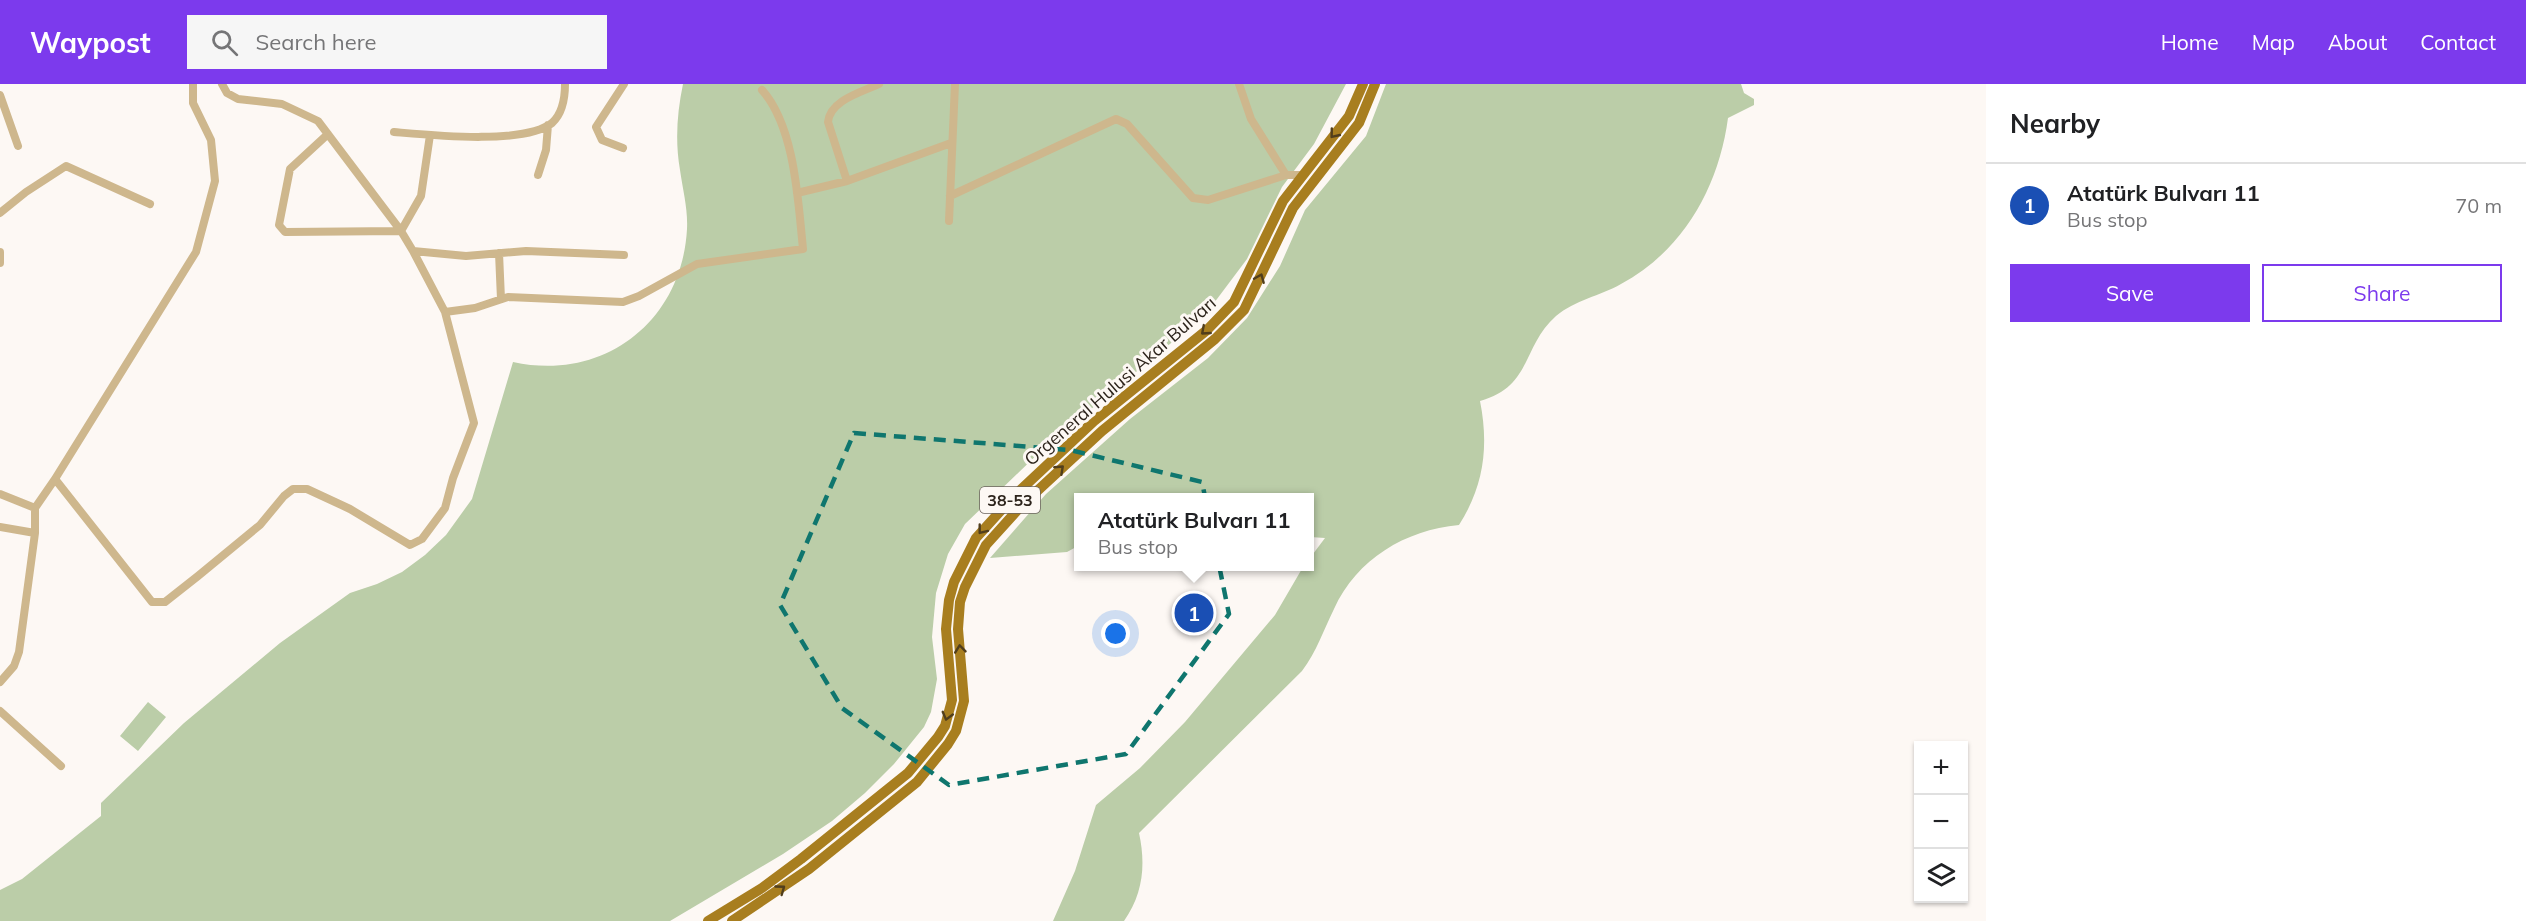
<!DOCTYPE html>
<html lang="en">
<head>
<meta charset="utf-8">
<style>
  body { margin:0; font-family:Mulish,sans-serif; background:#f6f6f6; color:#202124 }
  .controls { position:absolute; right:18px; bottom:18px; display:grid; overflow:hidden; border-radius:0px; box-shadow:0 2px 4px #0004 }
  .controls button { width:54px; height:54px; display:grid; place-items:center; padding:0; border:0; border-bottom:2px solid #e0e0e0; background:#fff; color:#202124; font:30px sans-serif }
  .you { position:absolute; left:1116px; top:550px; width:21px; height:21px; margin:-15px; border:4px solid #fff; border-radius:50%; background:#1a73e8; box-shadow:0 0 0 9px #1a73e833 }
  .badge { display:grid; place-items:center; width:39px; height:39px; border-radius:50%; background:#7c3aed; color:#fff; font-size:20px; font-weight:700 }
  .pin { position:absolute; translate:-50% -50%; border:3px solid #fff; box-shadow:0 2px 6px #0006 }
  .popup { position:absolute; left:1074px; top:409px; width:240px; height:78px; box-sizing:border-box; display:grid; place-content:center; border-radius:0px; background:#fff; filter:drop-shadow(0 2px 4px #0005); font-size:20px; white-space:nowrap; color:#757577 }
  .popup b { font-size:22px; color:#202124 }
  .popup::after { content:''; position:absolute; left:50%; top:100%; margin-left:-12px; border:12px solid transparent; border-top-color:#fff }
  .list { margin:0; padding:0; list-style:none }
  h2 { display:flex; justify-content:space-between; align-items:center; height:78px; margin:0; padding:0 24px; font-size:26px }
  h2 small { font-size:20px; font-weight:400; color:#757577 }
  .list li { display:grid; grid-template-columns:39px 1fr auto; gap:18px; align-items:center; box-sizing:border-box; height:84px; padding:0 24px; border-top:2px solid #e0e0e0 }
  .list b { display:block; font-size:22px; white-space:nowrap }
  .list p { margin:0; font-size:20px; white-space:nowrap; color:#757577 }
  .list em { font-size:20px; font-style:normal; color:#757577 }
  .actions { display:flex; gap:12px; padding:18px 24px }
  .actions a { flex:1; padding:14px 0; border:2px solid #7c3aed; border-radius:0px; text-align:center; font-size:21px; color:#7c3aed }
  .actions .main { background:#7c3aed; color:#fff }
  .icon { flex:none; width:33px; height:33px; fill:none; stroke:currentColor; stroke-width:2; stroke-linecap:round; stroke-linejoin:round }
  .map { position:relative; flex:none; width:1986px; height:837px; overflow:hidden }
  header { display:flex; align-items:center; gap:36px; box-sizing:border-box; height:84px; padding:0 30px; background:#7c3aed; color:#fff }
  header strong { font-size:28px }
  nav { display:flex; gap:33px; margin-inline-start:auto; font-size:21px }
  .search { width:420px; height:54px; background:#f6f6f6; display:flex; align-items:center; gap:15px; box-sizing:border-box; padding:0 21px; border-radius:0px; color:#757577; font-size:22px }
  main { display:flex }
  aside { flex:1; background:#fff }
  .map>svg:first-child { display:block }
  .green { fill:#bbcda8 }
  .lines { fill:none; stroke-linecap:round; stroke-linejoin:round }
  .minor { stroke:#ceb78d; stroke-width:8 }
  .major { stroke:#a87e1f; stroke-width:10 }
  .oneway { stroke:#513e1c }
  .marked { fill:none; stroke:#0f766e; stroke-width:4.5; stroke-dasharray:12 8; stroke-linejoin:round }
  .labels { text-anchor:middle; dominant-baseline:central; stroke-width:6; stroke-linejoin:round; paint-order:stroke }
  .shield { fill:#fdf8f4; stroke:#6b635c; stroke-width:1.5 }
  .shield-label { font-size:16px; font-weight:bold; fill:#2c231b }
  .street-label { font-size:18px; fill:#2c231b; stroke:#fdf8f4 }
</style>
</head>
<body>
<header>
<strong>Waypost</strong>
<div class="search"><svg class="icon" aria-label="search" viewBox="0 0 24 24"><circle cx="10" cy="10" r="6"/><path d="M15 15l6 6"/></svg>Search here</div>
<nav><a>Home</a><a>Map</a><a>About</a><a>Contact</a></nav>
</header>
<main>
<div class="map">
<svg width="1986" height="837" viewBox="0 0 1986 837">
  <rect width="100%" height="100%" fill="#fdf8f4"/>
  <!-- green -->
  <path class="green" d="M683,0H1346L1314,60L1282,103L1247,175L1205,231L1044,364L965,440L948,470L936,509L932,553L937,595L931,628L924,643L894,680L865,709L832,737L783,770L670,837H0V806L22,795L101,732V719L184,639L280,559L350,509L377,500L402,488L425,471L446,451L472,415L513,278C603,298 682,238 687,145C688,125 683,107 680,86C675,57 677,29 683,0Z
    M1386,0H1741L1744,9L1754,15V21L1728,34C1719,102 1684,166 1621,200C1600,212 1575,216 1556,232C1522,262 1532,303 1480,317C1489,362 1484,402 1459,441C1405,446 1357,475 1334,525C1323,547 1317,567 1302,587L1139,749C1146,781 1143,810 1124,837H1053L1075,787L1096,721L1140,684L1185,638L1275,531L1303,483L1310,482V474L1325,454L1310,453V414H1078V462L1067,468L990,474L1046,410L1130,335L1208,274L1247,234L1280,182L1305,126L1366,52Z
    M148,618L166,633L138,667L120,652Z"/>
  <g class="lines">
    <!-- minor -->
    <path class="minor" d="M193,0V19L211,56L215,97L196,168L55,395L152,518H165L198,492L260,441L284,412L293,405H307L350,425L410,461L422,455L445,424L453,394L474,339L445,228L475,224L508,213L623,218L639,212L697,180L803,165C798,117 795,43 762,6
      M222,0L227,9L238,15L282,20L318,37L401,147L413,167L466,172L526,167L624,171
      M1239,0L1251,35L1286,91
      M0,11L18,62
      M394,48C429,51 524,61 552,39C563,29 565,14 565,0
      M328,50L290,85L279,141L285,148L401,147L421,112L430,51
      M623,64L602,56L596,43L624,0
      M538,91L546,66L548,41
      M847,97L828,38C830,16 862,8 879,0
      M797,109L847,97L951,59
      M950,112L1116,35L1127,40L1193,114L1208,116L1286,91H1303
      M0,129L26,108L66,82L150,120
      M949,137L955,0
      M413,167L445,228
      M0,168V179
      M499,169L501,215
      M0,410L35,424
      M0,443L35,449
      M0,598L14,582L19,568L35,449V424L55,395
      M0,627L61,682"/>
    <!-- major -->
    <path class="major" d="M708,837L762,804L801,775L908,689L938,653L945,642L952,616L946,545L949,516L954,498L976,454L1014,412L1094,337L1207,246L1234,218L1283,117L1349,32L1363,0
      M732,837L809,785L917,698L948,660L956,647L964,617L958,545L960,518L965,503L986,461L1022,421L1102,347L1215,255L1244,226L1293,124L1359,39L1375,0"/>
  </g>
  <!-- one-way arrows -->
  <defs><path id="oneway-chevron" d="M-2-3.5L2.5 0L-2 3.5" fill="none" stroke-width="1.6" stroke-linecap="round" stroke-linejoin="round" transform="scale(1.5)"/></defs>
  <g class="oneway">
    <use href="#oneway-chevron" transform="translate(1334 50) rotate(129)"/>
    <use href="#oneway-chevron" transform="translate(1260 194) rotate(-67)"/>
    <use href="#oneway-chevron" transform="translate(1205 247) rotate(139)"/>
    <use href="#oneway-chevron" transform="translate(1060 385) rotate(-43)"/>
    <use href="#oneway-chevron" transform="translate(982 446) rotate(128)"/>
    <use href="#oneway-chevron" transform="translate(960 565) rotate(-96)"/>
    <use href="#oneway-chevron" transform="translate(947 632) rotate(105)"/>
    <use href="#oneway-chevron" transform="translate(781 805) rotate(-36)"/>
  </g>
  <!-- marked area -->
  <path class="marked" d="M854,349L1070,366L1202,398L1229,530L1126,670L949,701L842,624L780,521Z"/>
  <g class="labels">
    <!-- shield labels -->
    <rect class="shield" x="980" y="403" width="60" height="26" rx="4.5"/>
    <g class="shield-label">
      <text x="1010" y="416">38-53</text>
    </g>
    <!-- street labels -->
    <g class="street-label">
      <text transform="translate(1120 297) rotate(-41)">Orgeneral Hulusi Akar Bulvarı</text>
    </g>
  </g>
</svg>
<div class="controls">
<button>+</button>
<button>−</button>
<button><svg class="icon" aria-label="layers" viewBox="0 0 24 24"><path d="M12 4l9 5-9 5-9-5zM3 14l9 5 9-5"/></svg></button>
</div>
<div class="you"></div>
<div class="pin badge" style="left:1194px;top:529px;background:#1a4fb4">1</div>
<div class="popup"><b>Atatürk Bulvarı 11</b>Bus stop</div>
</div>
<aside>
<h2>Nearby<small></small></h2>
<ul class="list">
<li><span class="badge" style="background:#1a4fb4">1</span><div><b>Atatürk Bulvarı 11</b><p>Bus stop</p></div><em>70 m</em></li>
</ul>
<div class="actions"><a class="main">Save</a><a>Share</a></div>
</aside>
</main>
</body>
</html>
